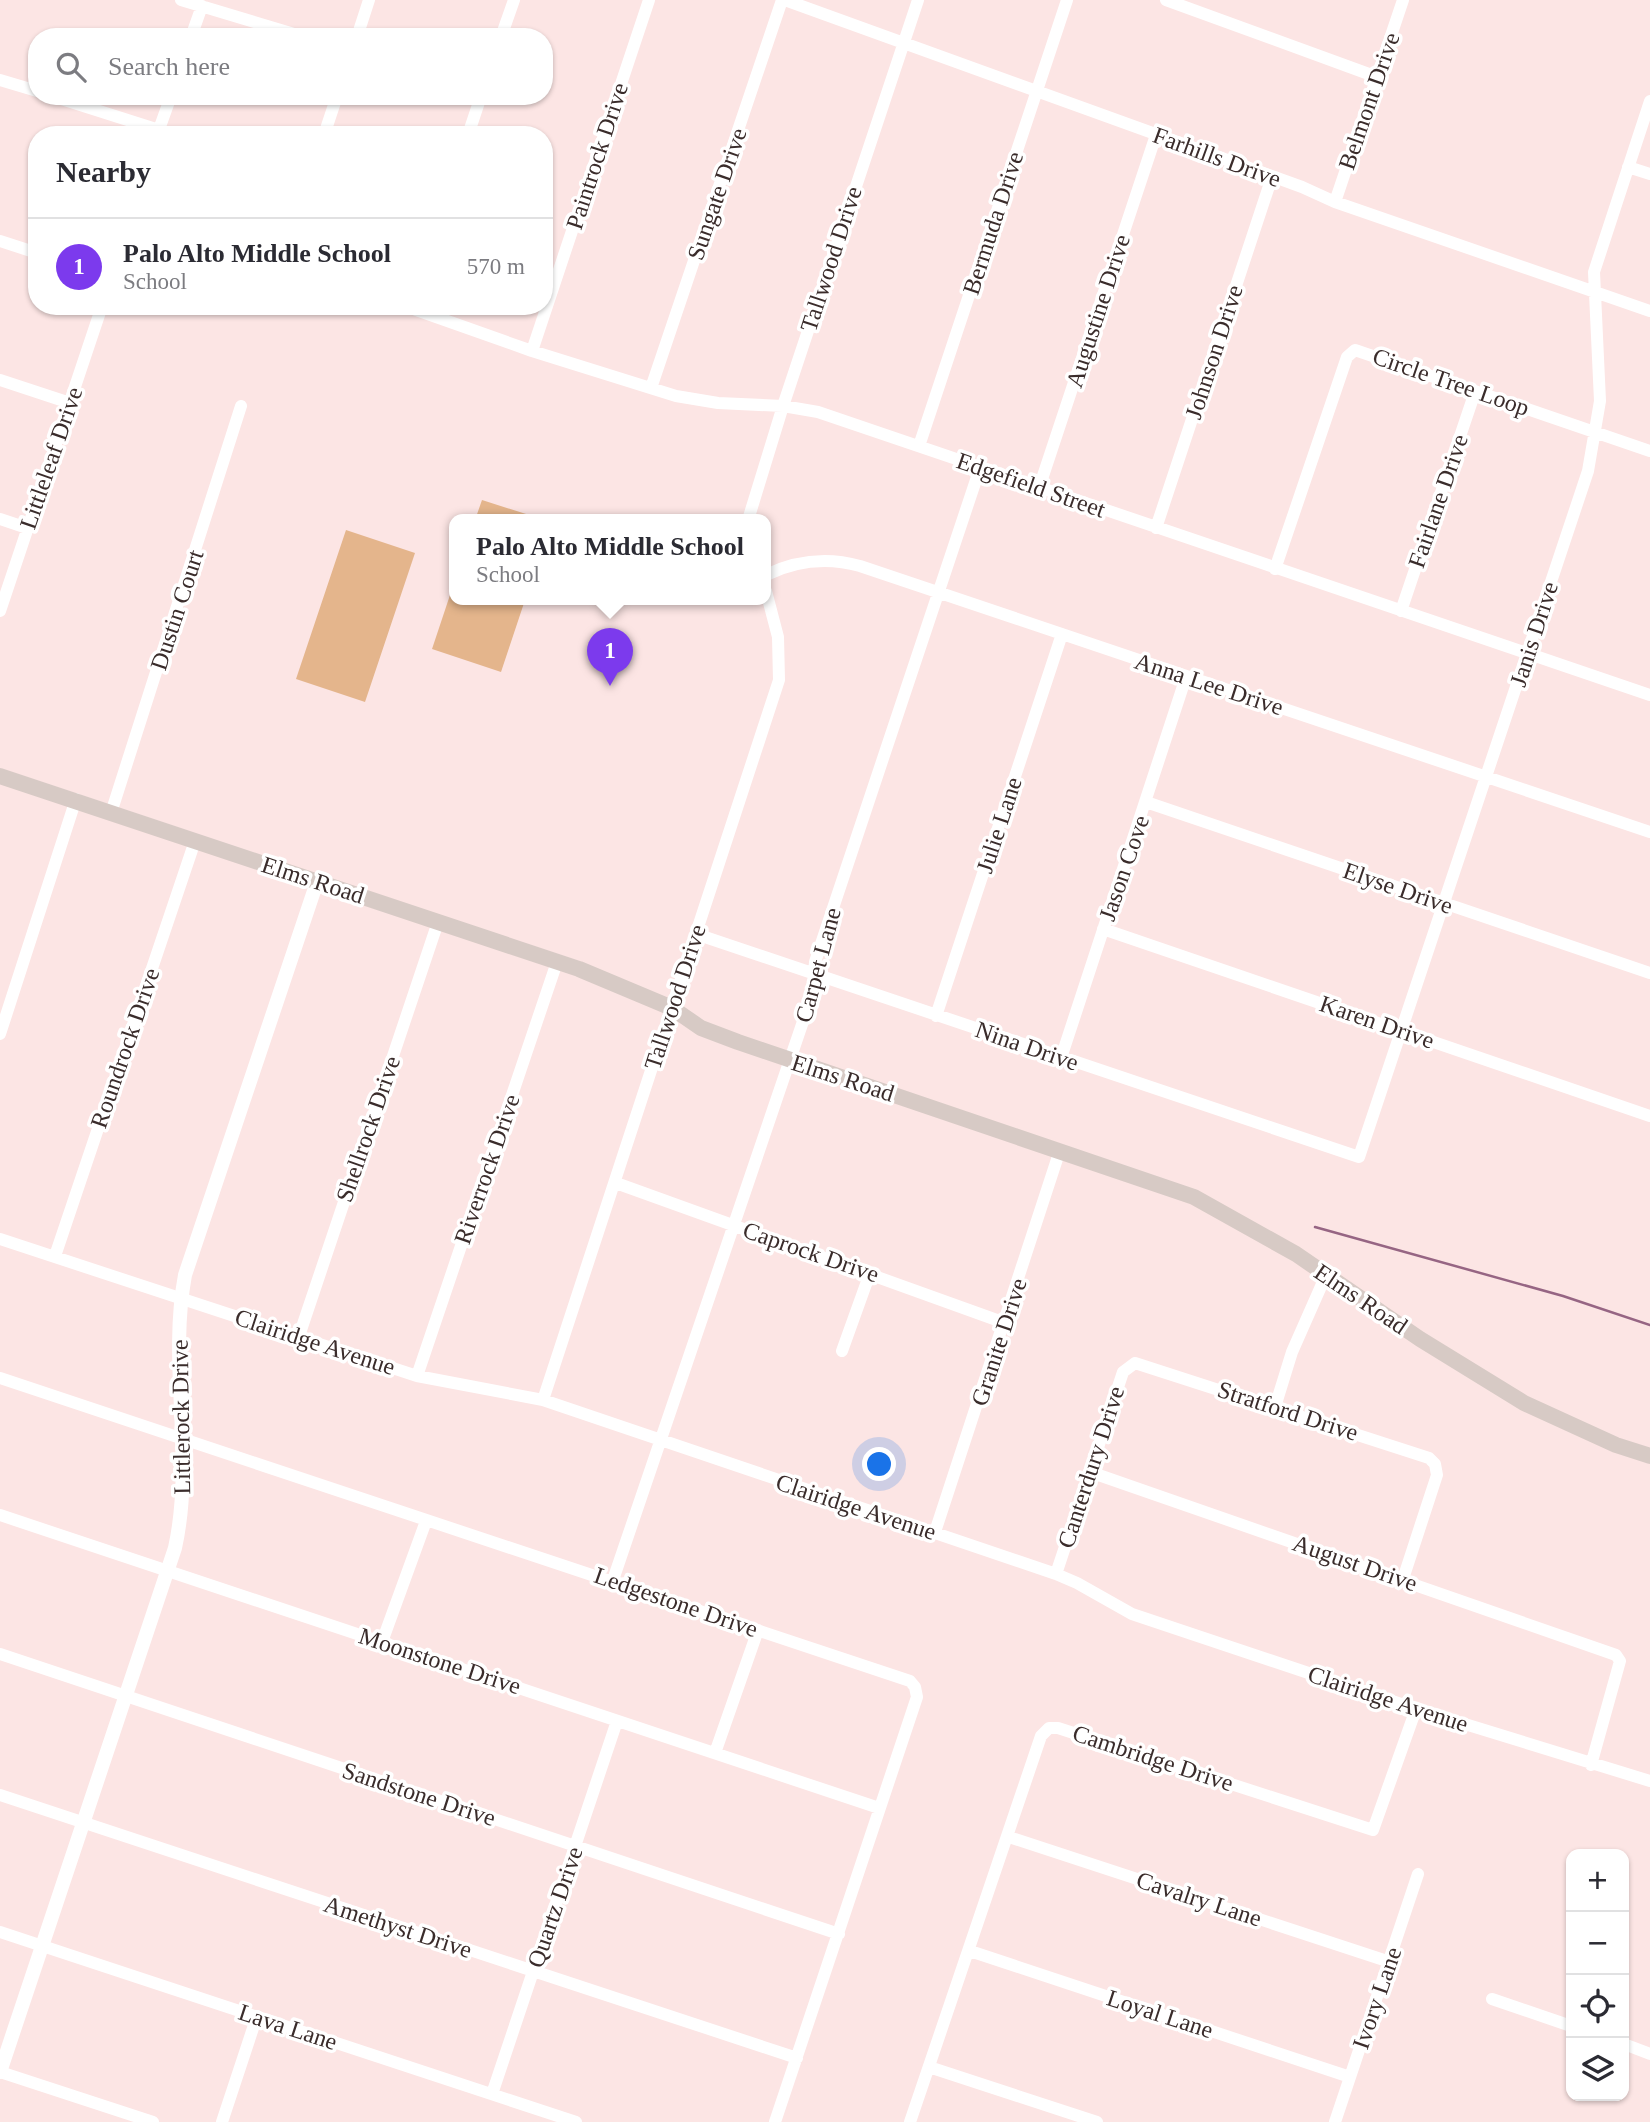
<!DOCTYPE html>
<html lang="en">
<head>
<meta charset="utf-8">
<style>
  body { margin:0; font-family:Georgia,serif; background:#f2f2f3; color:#2b2b33 }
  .controls { position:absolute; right:21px; bottom:21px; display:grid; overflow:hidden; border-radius:14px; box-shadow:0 2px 5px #0004 }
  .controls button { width:63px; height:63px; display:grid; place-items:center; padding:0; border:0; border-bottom:2px solid #e1e1e2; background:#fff; color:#2b2b33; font:35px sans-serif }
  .you { position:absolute; left:880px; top:1465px; width:24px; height:24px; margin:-18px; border:5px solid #fff; border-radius:50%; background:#1a73e8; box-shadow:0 0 0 10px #1a73e833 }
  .badge { display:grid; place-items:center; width:46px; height:46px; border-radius:50%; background:#7c3aed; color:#fff; font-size:23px; font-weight:700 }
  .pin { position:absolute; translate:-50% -58px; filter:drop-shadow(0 2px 4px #0008) }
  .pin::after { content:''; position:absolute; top:37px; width:24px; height:21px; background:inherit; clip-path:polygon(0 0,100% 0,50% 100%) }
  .popup { position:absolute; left:449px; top:514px; width:322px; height:91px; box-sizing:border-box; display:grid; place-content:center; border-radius:14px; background:#fff; filter:drop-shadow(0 2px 5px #0005); font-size:23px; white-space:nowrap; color:#7c7c81 }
  .popup b { font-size:26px; color:#2b2b33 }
  .popup::after { content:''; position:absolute; left:50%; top:100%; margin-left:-14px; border:14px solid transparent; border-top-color:#fff }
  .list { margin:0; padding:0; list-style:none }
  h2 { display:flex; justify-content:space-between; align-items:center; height:91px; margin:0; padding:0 28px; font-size:30px }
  h2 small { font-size:23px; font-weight:400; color:#7c7c81 }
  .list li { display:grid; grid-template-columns:46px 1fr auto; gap:21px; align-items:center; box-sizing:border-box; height:98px; padding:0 28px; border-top:2px solid #e1e1e2 }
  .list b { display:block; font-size:26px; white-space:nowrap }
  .list p { margin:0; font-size:23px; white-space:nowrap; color:#7c7c81 }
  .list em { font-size:23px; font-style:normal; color:#7c7c81 }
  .icon { flex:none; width:38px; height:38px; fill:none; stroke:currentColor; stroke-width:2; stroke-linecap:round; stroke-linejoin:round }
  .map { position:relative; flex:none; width:1650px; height:2122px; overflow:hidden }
  .search { position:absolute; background:#fff; box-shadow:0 2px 5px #0004; left:28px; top:28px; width:525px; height:77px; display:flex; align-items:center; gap:18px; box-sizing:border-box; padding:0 24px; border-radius:28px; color:#7c7c81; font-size:26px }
  .panel { position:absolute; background:#fff; box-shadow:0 2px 5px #0004; left:28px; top:126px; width:525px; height:189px; border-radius:28px }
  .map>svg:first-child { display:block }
  .green { fill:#e4b58c }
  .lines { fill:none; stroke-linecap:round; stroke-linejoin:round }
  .stream { stroke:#966583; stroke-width:2.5 }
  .minor { stroke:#fff; stroke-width:12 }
  .tertiary { stroke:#fff; stroke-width:14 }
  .secondary { stroke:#d7cac5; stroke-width:16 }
  .labels { text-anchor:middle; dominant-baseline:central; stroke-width:7; stroke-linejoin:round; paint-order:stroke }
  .street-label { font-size:24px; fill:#3a2c2b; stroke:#fff }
</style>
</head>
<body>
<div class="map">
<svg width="1650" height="2122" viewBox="0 0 1650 2122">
  <rect width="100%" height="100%" fill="#fce5e4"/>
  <!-- green -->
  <path class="green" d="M482,500L545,520H475Z
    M346,530L415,553L365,702L296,679Z
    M454,583V600H525L501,672L432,649Z"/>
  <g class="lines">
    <!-- stream -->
    <path class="stream" d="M1315,1227L1563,1296L1650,1325"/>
    <!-- minor -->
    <path class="minor" d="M181,0L304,37
      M785,0L1302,187L1335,202L1650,311
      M1166,0L1377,77
      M191,37L202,6
      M357,37L369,0
      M501,37L514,0
      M0,80L37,91
      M52,96L159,130
      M157,135L171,96
      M324,135L337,96
      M468,135L481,96
      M1628,167L1650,174
      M1335,202L1403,0
      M0,241L37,253
      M405,306L532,351L676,396L718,403L783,406L818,412L1650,695
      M532,351L649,0
      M0,380L70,403
      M651,388L782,0
      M919,446L1067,0
      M1039,488L1156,135
      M0,519L27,528
      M748,520L783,406L918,0
      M1156,528L1272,177
      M1275,569L1347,357L1355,350L1650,451
      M766,575C797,560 827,557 860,566L1650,832
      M0,611L102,306
      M1401,611L1475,392
      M1146,802L1650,973
      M111,813L241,406
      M1103,929L1650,1116
      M696,934L1359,1157L1588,471L1600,401L1594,272L1650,101
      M936,1016L1062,634
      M0,1034L76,799
      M1061,1058L1186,677
      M616,1183L1005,1323
      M0,1239L417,1376L543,1400L1056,1574L1077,1583L1132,1614L1416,1709L1650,1781
      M55,1256L195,841
      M299,1336L438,922
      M842,1351L870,1273
      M417,1376L557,962
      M0,1378L910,1681L915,1687L917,1697L775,2122
      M543,1400L779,680L778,637L766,591
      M1275,1407L1292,1352L1326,1275
      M1090,1472L1616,1655L1620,1661L1591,1765
      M0,1515L879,1808
      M935,1532L1060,1150
      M1056,1574L1123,1372L1135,1363L1429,1458L1435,1464L1437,1475L1403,1579
      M613,1580L812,995L815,962L980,468
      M382,1642L426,1521
      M0,1654L839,1934
      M715,1753L758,1630
      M0,1795L797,2058
      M1009,1837L1390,1962
      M0,1932L576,2122
      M970,1951L1350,2077
      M1492,1999L1571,2026
      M1624,2044L1650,2054
      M929,2067L1097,2122
      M0,2072L153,2122
      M492,2094L617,1721
      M222,2122L257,2016
      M910,2122L1041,1736L1049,1728H1058L1373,1830L1416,1709
      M1335,2122L1418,1874"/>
    <!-- tertiary -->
    <path class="tertiary" d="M0,2072L175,1548C195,1457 168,1366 185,1275L317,882"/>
    <!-- secondary -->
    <path class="secondary" d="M0,776L579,969L672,1008L701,1028L738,1042L1194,1197L1296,1254L1420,1339L1524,1403L1616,1445L1650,1456"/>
  </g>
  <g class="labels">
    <!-- street labels -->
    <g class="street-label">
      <text transform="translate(1369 101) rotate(-71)">Belmont Drive</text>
      <text transform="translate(597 156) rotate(-72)">Paintrock Drive</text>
      <text transform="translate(1217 157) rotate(20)">Farhills Drive</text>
      <text transform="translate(717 194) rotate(-71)">Sungate Drive</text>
      <text transform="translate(993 223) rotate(-72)">Bermuda Drive</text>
      <text transform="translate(831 259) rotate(-72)">Tallwood Drive</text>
      <text transform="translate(1098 311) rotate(-72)">Augustine Drive</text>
      <text transform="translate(1214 352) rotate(-72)">Johnson Drive</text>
      <text transform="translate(1451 382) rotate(19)">Circle Tree Loop</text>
      <text transform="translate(51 458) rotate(-71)">Littleleaf Drive</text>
      <text transform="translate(1031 485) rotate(19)">Edgefield Street</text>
      <text transform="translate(1438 501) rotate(-71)">Fairlane Drive</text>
      <text transform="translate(177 610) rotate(-72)">Dustin Court</text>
      <text transform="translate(1534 634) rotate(-72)">Janis Drive</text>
      <text transform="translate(1209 684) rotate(18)">Anna Lee Drive</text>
      <text transform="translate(999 825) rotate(-72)">Julie Lane</text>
      <text transform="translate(1124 868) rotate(-71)">Jason Cove</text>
      <text transform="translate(313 880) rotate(18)">Elms Road</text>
      <text transform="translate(1398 888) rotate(19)">Elyse Drive</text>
      <text transform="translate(818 965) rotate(-75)">Carpet Lane</text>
      <text transform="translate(675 997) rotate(-72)">Tallwood Drive</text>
      <text transform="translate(1377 1022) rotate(19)">Karen Drive</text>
      <text transform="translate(1027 1046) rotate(19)">Nina Drive</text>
      <text transform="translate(125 1048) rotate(-71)">Roundrock Drive</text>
      <text transform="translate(843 1078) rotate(18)">Elms Road</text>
      <text transform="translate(368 1129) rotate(-71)">Shellrock Drive</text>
      <text transform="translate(487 1169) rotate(-71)">Riverrock Drive</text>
      <text transform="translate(811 1252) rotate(19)">Caprock Drive</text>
      <text transform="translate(1361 1299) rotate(34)">Elms Road</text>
      <text transform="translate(315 1342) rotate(18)">Clairidge Avenue</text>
      <text transform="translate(999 1342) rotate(-72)">Granite Drive</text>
      <text transform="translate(1288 1411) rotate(18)">Stratford Drive</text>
      <text transform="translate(181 1417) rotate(-91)">Littlerock Drive</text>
      <text transform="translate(1091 1467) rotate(-72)">Canterdury Drive</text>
      <text transform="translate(856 1507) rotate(18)">Clairidge Avenue</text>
      <text transform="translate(1355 1563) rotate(19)">August Drive</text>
      <text transform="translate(676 1602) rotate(19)">Ledgestone Drive</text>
      <text transform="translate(440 1661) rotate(18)">Moonstone Drive</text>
      <text transform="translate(1388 1699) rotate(18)">Clairidge Avenue</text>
      <text transform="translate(1153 1758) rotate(18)">Cambridge Drive</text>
      <text transform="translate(419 1794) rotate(18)">Sandstone Drive</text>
      <text transform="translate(1199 1899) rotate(18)">Cavalry Lane</text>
      <text transform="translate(555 1907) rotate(-71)">Quartz Drive</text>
      <text transform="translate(398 1927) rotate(18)">Amethyst Drive</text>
      <text transform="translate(1377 1998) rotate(-71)">Ivory Lane</text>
      <text transform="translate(1160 2014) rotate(18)">Loyal Lane</text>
      <text transform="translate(288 2027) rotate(18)">Lava Lane</text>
    </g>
  </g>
</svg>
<div class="controls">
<button>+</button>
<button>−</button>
<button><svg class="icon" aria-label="locate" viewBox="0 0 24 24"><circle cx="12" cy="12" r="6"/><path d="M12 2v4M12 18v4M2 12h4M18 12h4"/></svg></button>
<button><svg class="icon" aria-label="layers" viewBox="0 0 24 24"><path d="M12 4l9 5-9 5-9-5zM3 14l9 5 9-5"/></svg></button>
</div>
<div class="you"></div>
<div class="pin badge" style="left:610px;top:686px">1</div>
<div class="popup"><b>Palo Alto Middle School</b>School</div>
<div class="search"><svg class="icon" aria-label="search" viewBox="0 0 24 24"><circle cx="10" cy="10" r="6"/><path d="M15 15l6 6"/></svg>Search here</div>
<section class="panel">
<h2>Nearby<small></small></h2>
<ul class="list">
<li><span class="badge">1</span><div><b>Palo Alto Middle School</b><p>School</p></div><em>570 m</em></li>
</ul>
</section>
</div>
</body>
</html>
